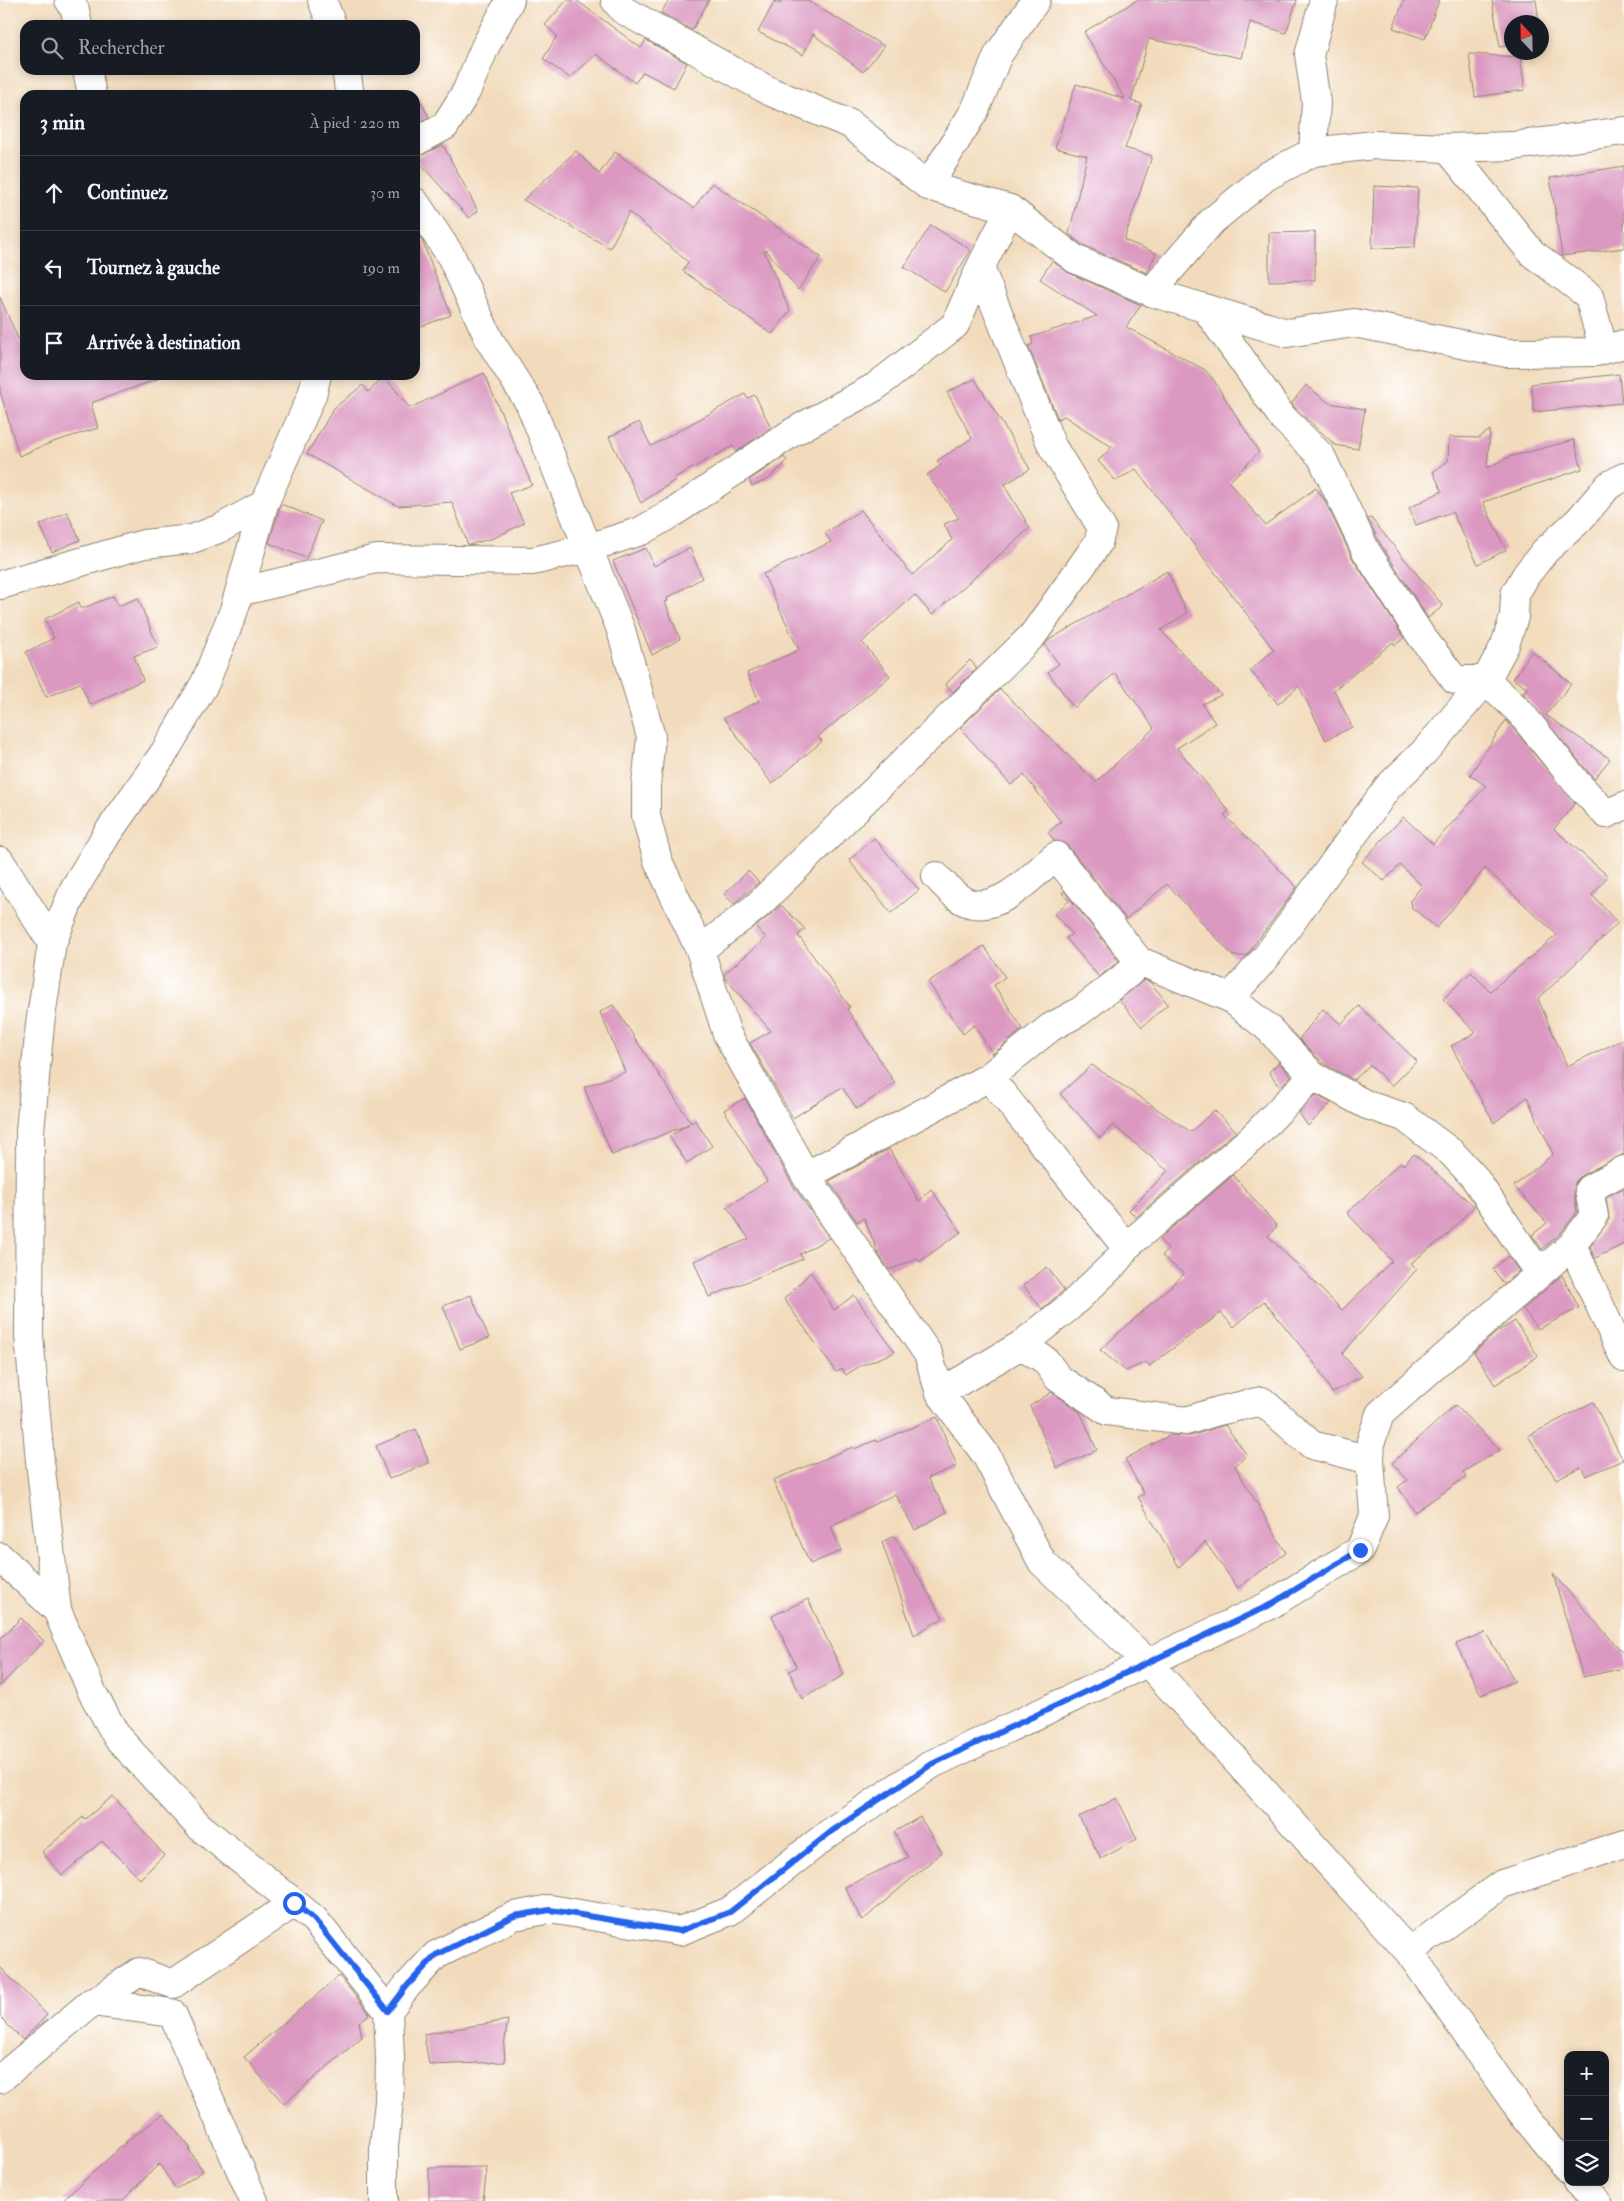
<!DOCTYPE html>
<html lang="fr">
<head>
<meta charset="utf-8">
<style>
  body { margin:0; font-family:"IM FELL Double Pica",serif; background:#242831; color:#f1f3f6 }
  .controls { position:absolute; right:15px; bottom:15px; display:grid; overflow:hidden; border-radius:10px; box-shadow:0 2px 8px #0003 }
  .controls button { width:45px; height:45px; display:grid; place-items:center; padding:0; border:0; border-bottom:1px solid #363941; background:#171b24; color:#f1f3f6; font:25px sans-serif }
  .compass { position:absolute; left:1504px; top:15px; width:45px; height:45px; border-radius:50%; background:#171b24; box-shadow:0 2px 8px #0003; rotate:338deg }
  .stop { position:absolute; width:15px; height:15px; margin:-11px; border:4px solid #2563eb; border-radius:50%; background:#fff }
  .stop.end { background:#2563eb; border-color:#fff; box-shadow:0 1px 5px #0008 }
  .list { margin:0; padding:0; list-style:none }
  h2 { display:flex; justify-content:space-between; align-items:center; height:65px; margin:0; padding:0 20px; font-size:21px }
  h2 small { font-size:16px; font-weight:400; color:#9ea1a6 }
  .list li { display:grid; grid-template-columns:32px 1fr auto; gap:15px; align-items:center; box-sizing:border-box; height:75px; padding:0 20px; border-top:1px solid #363941 }
  .list b { display:block; font-size:19px; white-space:nowrap }
  .list em { font-size:16px; font-style:normal; color:#9ea1a6 }
  .icon { flex:none; width:28px; height:28px; fill:none; stroke:currentColor; stroke-width:2; stroke-linecap:round; stroke-linejoin:round }
  .map { position:relative; flex:none; width:1624px; height:2201px; overflow:hidden }
  .search { position:absolute; background:#171b24; box-shadow:0 2px 8px #0003; left:20px; top:20px; width:400px; height:55px; display:flex; align-items:center; gap:12px; box-sizing:border-box; padding:0 18px; border-radius:15px; color:#9ea1a6; font-size:19px }
  .panel { position:absolute; background:#171b24; box-shadow:0 2px 8px #0003; left:20px; top:90px; width:400px; height:290px; border-radius:15px }
  .map>svg:first-child { display:block }
  .building { fill:#db99c1 }
  .lines { fill:none; stroke-linecap:round; stroke-linejoin:round }
  .minor-casing { stroke:#8e8374; stroke-width:30 }
  .minor { stroke:#fff; stroke-width:28 }
  .route { stroke:#2563eb; stroke-width:6 }
</style>
</head>
<body>
<div class="map">
<svg width="1624" height="2201" viewBox="0 0 1624 2201">
  <rect width="100%" height="100%" fill="#fff"/>
  <filter id="ink" filterUnits="userSpaceOnUse"><feTurbulence type="fractalNoise" baseFrequency=".02" numOctaves="2"/><feDisplacementMap in="SourceGraphic" scale="10" xChannelSelector="R" yChannelSelector="G"/><feConvolveMatrix kernelMatrix="1 2 1 2 8 2 1 2 1" color-interpolation-filters="sRGB"/></filter>
  <filter id="wash" filterUnits="userSpaceOnUse"><feTurbulence type="fractalNoise" baseFrequency=".0096" numOctaves="4" result="noise"/><feDisplacementMap in="SourceGraphic" scale="20" xChannelSelector="R" yChannelSelector="G"/><feGaussianBlur stdDeviation="1.12" result="paint"/><feColorMatrix in="noise" values="0 0 0 0 0 0 0 0 0 0 0 0 0 0 0 0 0 1.4 0 .05"/><feComposite in="paint" operator="in"/></filter>
  <g filter="url(#wash)">
    <rect width="100%" height="100%" fill="#f2dbbc"/>
    <g id="blocks">
      <!-- building -->
      <path class="building" d="M567,0H576L641,48L646,40L687,63L674,88L643,72L635,83L596,54L570,78L543,59L557,36L545,25Z
        M669,0H709L692,30L661,13Z
        M782,0H806L884,46L863,72L813,34L803,55L758,32L775,1L780,4Z
        M1137,0H1297L1286,33L1250,22L1241,58L1149,39L1131,101L1142,104L1125,148L1152,156L1124,240L1156,253L1147,273L1083,245L1069,234L1087,156L1055,148L1076,84L1125,99L1084,32Z
        M1404,0H1439L1425,39L1393,28Z
        M1492,0H1536L1539,22H1512V45L1500,47Z
        M1469,54L1520,57L1525,90L1475,97Z
        M415,91L429,117L415,124Z
        M443,145L478,211L469,218L415,158Z
        M576,151L599,174L615,152L694,208L712,183L821,257L798,290L766,250L764,251L790,311L772,334L683,271L688,262L629,212L610,248L523,200Z
        M1624,166V248L1562,256L1550,178Z
        M1374,186L1418,188L1415,247L1372,248Z
        M931,225L971,250L945,292L904,267Z
        M415,230L422,240L451,315L415,329Z
        M1315,232V280L1269,281V233Z
        M1052,261L1069,273L1141,305L1126,327L1205,370L1213,379L1259,452L1229,482L1265,525L1316,488L1324,499L1353,559L1404,638L1395,645L1393,642L1334,690L1352,727L1326,740L1299,686L1278,704L1250,670L1274,650L1136,469L1116,481L1098,461L1112,447L1064,416L1058,419L1028,346L1033,344L1031,337L1097,316L1040,279Z
        M0,297L25,355V375H157L158,379L91,403L98,428L53,442L19,456L0,391Z
        M484,373L532,485L509,493L524,523L494,538L468,545L452,502L398,506L307,454L334,408L363,385L368,392L385,377L410,408Z
        M1619,374L1622,403L1534,412L1531,384Z
        M975,379L1030,469L1004,485L1030,528L932,615L915,595L862,642L890,676L818,737L822,741L772,784L724,718L759,701L747,673L799,650L763,574L831,542L825,533L861,510L912,575L952,540L944,524L959,518L927,475L941,465L937,461L972,438L947,392Z
        M1306,385L1329,403L1365,409L1358,449L1335,445L1295,408L1292,403Z
        M745,394L747,398L755,395L771,428L736,452L733,446L674,478L675,480L641,503L609,437L639,422L651,446Z
        M1490,430L1487,468L1509,457L1574,440L1582,469L1483,502L1506,550L1478,564L1452,512L1416,525L1409,508L1442,491L1433,472L1448,461L1449,437L1479,438Z
        M784,457L787,461L769,479L752,486L749,480Z
        M281,504L322,521L306,558L269,543Z
        M67,512L80,540L52,552L40,525Z
        M1371,518L1443,606L1428,618L1380,543L1368,519Z
        M646,548L654,566L690,548L702,578L667,598L668,601L665,602L680,639L652,655L613,561Z
        M1167,571L1187,613L1161,630L1221,695L1202,704L1215,723L1177,748L1229,811L1224,815L1297,887L1246,956H1233L1167,884L1126,919L1068,846L1062,842L1054,841L1048,832L1061,822L1024,775L1011,785L960,728L1000,689L1096,782L1154,728L1115,673L1074,708L1048,672L1059,664L1045,645L1049,640Z
        M113,596L118,606L138,598L158,647L134,656L143,680L90,705L80,683L46,697L26,652L54,638L45,619L79,602L81,609Z
        M1532,651L1571,684L1546,715L1610,759L1594,779L1523,693L1527,688L1513,679Z
        M970,660L977,668L953,692L945,685Z
        M1506,720L1575,803L1554,829L1608,876L1592,895L1618,923L1538,999L1567,1066L1624,1039V1154L1582,1175L1575,1182L1574,1192L1577,1212L1560,1234L1542,1249L1532,1235L1547,1223L1514,1186L1553,1154L1527,1097L1494,1123L1451,1046L1476,1033L1443,999L1471,972L1490,991L1557,935L1485,868L1437,928L1411,907L1412,905L1409,902L1422,886L1400,865L1384,881L1362,862L1403,817L1433,844L1486,786L1470,775Z
        M874,838L919,890L891,913L849,860Z
        M748,871L759,882L734,904L724,894Z
        M1064,891L1119,961L1099,977L1066,938L1072,934L1054,914L1069,901L1062,893Z
        M781,905L805,929L798,935L850,1007L847,1009L895,1083L857,1109L842,1087L793,1118L750,1043L771,1031L725,978L724,974L766,938L756,927Z
        M984,946L1005,977L994,985L1023,1029L993,1054L974,1025L963,1034L928,982Z
        M1144,980L1150,982L1168,1004L1142,1027L1119,1000Z
        M613,1005L691,1123L695,1120L712,1146L687,1163L669,1136L689,1124L612,1155L584,1087L625,1072L600,1012Z
        M1359,1006L1417,1061L1392,1086L1370,1065L1354,1080L1323,1063L1299,1039L1323,1009L1341,1024Z
        M1279,1062L1291,1076L1280,1087L1269,1072Z
        M1092,1065L1191,1132L1214,1110L1236,1131L1136,1217L1129,1210L1168,1171L1113,1125L1100,1138L1060,1094Z
        M1316,1095L1331,1103L1308,1126L1299,1113Z
        M745,1098L792,1184L829,1238L800,1254L803,1259L709,1297L694,1261L749,1239L727,1207L767,1181L724,1110Z
        M889,1149L919,1201L931,1189L961,1232L919,1262L917,1259L889,1270L879,1255L864,1218L857,1222L829,1181Z
        M1414,1154L1474,1206L1447,1235L1411,1263L1417,1269L1342,1354L1362,1376L1332,1393L1316,1365L1264,1301L1234,1327L1221,1313L1149,1366L1146,1362L1126,1371L1100,1350L1184,1274L1162,1256L1168,1249L1159,1239L1233,1175L1277,1226L1268,1236L1342,1310L1392,1261L1347,1213L1401,1162L1403,1165Z
        M1624,1188V1244L1595,1258L1590,1247L1609,1219L1606,1197Z
        M1508,1256L1519,1271L1504,1284L1493,1269Z
        M1047,1267L1064,1290L1042,1309L1023,1285Z
        M811,1272L834,1310L854,1295L895,1352L860,1366L846,1375L842,1369L836,1372L784,1299Z
        M1562,1275L1579,1308L1538,1329L1523,1309Z
        M471,1295L489,1338L460,1349L443,1306Z
        M1515,1321L1538,1356L1495,1385L1474,1352L1497,1332Z
        M1052,1392L1080,1412L1097,1450L1057,1468L1030,1406Z
        M1593,1402L1623,1460L1586,1476L1581,1467L1556,1479L1528,1436Z
        M1455,1405L1500,1450L1463,1472L1466,1477L1415,1512L1398,1487L1408,1480L1392,1463Z
        M937,1417L957,1466L928,1478L947,1512L915,1530L895,1494L831,1526L841,1551L810,1564L773,1480L853,1447L854,1449L876,1440L877,1442Z
        M1225,1425L1247,1455L1235,1466L1286,1553L1238,1588L1205,1542L1179,1567L1138,1497L1144,1494L1125,1459L1170,1435L1190,1436Z
        M416,1429L429,1463L389,1479L376,1446Z
        M894,1536L943,1618L914,1635L882,1542Z
        M1553,1574L1624,1654V1668L1583,1677Z
        M808,1599L844,1675L802,1699L789,1671L797,1667L772,1616Z
        M21,1618L44,1641L0,1686V1639Z
        M1485,1632L1515,1681L1481,1695L1456,1644Z
        M113,1796L164,1855L140,1879L102,1841L62,1875L42,1852L83,1817L85,1819Z
        M1117,1798L1137,1839L1101,1859L1079,1817Z
        M920,1817L942,1852L862,1921L845,1887L908,1857L894,1832Z
        M0,1967L47,2015L23,2040L0,2017Z
        M339,1976L370,2014L359,2022L362,2037L284,2104L244,2057Z
        M508,2020L504,2046L505,2062L429,2065L424,2034Z
        M163,2114L191,2149L189,2150L203,2171L176,2189L159,2164L122,2201H62L136,2133L137,2134Z
        M487,2167L483,2201H429V2168Z"/>
    </g>
  </g>
  <g filter="url(#ink)">
    <use href="#blocks" fill-opacity="0" stroke="#8e8374" stroke-width="1"/>
    <g class="lines">
      <defs>
        <path id="minor" d="M69,0L75,10L78,25
          M322,0L332,25
          M615,0L623,10L771,92L850,124L928,186L1010,209L1075,259L1151,292L1287,333L1354,323L1507,353L1596,352L1624,344
          M87,70L92,95
          M346,70L350,95
          M415,142L445,126L466,92L485,47L510,0
          M1447,148L1532,253L1589,296L1603,348
          M1313,152L1316,102L1309,55L1324,0
          M928,186L975,110L998,55L1036,0
          M415,202L451,256L490,341L530,404L588,548L621,630L651,737L646,786V816L658,861L700,950L727,1034L806,1176L928,1354L940,1393L986,1455L1042,1562L1148,1663L1409,1952L1522,2113L1568,2170
          M1151,292L1212,221L1267,176L1313,152L1374,145L1447,148L1513,146L1624,131
          M1206,309L1283,418L1321,456L1366,551L1421,636L1455,680H1486L1520,712L1576,782L1606,814L1624,806
          M0,585L144,544L192,539L221,528L264,504L312,395L317,375
          M239,592L376,559L533,561L588,548L641,531L674,512L793,432L875,387L955,325L980,268
          M0,861L52,943
          M936,876C946,886 958,902 973,904C1005,909 1034,873 1056,856L1139,961L1230,998L1268,1028L1313,1076L1367,1105L1404,1117L1452,1153L1474,1177L1534,1266L1550,1264
          M700,950L757,906L1033,635L1098,543L1102,528L1052,446L980,268L1010,209
          M1230,998L1267,956L1388,787L1424,752L1486,680L1505,645L1514,617L1515,594L1526,575L1545,551L1579,520L1608,486L1624,477
          M989,1077L1126,1247
          M806,1176L989,1077L1051,1027L1079,1012L1129,973L1139,961
          M1572,1245L1624,1358
          M1021,1345L1045,1360L1058,1378L1107,1411L1186,1421L1218,1411L1262,1401L1312,1445L1370,1460
          M940,1393L1021,1345L1069,1307L1118,1260L1126,1247L1252,1138L1313,1076
          M0,1557L57,1610L92,1692L117,1737L199,1826L314,1919L388,2011L390,2059L389,2102L384,2146V2201
          M57,1610L40,1461L29,1336L30,1131L40,1024L52,943L74,889L107,834L164,753L205,683L234,610L264,504
          M1409,1952L1502,1884L1624,1844
          M95,2002L139,1972L173,1984L294,1903
          M388,2011L407,1986L436,1955L514,1916L550,1909L680,1931L730,1911L832,1831L932,1764L1268,1606L1360,1550L1374,1516L1370,1460L1371,1441L1380,1414L1572,1245L1594,1216L1589,1189L1624,1170
          M0,2079L92,2002L172,2013L254,2201
          M1577,2182L1597,2201"/>
      </defs>
      <!-- minor casing -->
      <use href="#minor" class="minor-casing"/>
      <!-- minor -->
      <use href="#minor" class="minor"/>
    </g>
  </g>
  <g class="lines" filter="url(#ink)">
    <!-- route -->
    <path class="route" d="M294,1903L314,1919L388,2011L407,1986L436,1955L514,1916L550,1910L680,1931L730,1912L832,1831L932,1764L1268,1606L1360,1550"/>
  </g>
</svg>
<div class="controls">
<button>+</button>
<button>−</button>
<button><svg class="icon" aria-label="layers" viewBox="0 0 24 24"><path d="M12 4l9 5-9 5-9-5zM3 14l9 5 9-5"/></svg></button>
</div>
<svg class="compass" viewBox="-18 -18 36 36"><path d="M0-13l5 13h-10z" fill="#e53935"/><path d="M0 13l5-13h-10z" fill="#9ea1a6"/></svg>
<div class="stop" style="left:294px;top:1903px"></div>
<div class="stop end" style="left:1360px;top:1550px"></div>
<div class="search"><svg class="icon" aria-label="search" viewBox="0 0 24 24"><circle cx="10" cy="10" r="6"/><path d="M15 15l6 6"/></svg>Rechercher</div>
<section class="panel">
<h2>3 min<small>À pied · 220 m</small></h2>
<ul class="list">
<li><svg class="icon" aria-label="ahead" viewBox="0 0 24 24"><path d="M12 20V5M6 11l6-6 6 6"/></svg><div><b>Continuez</b></div><em>30 m</em></li>
<li><svg class="icon" aria-label="left" viewBox="0 0 24 24"><path d="M17 20v-9H6M10 6l-5 5 5 5"/></svg><div><b>Tournez à gauche</b></div><em>190 m</em></li>
<li><svg class="icon" aria-label="arrive" viewBox="0 0 24 24"><path d="M6 21V4h12l-3 4 3 4H6"/></svg><div><b>Arrivée à destination</b></div></li>
</ul>
</section>
</div>
</body>
</html>
